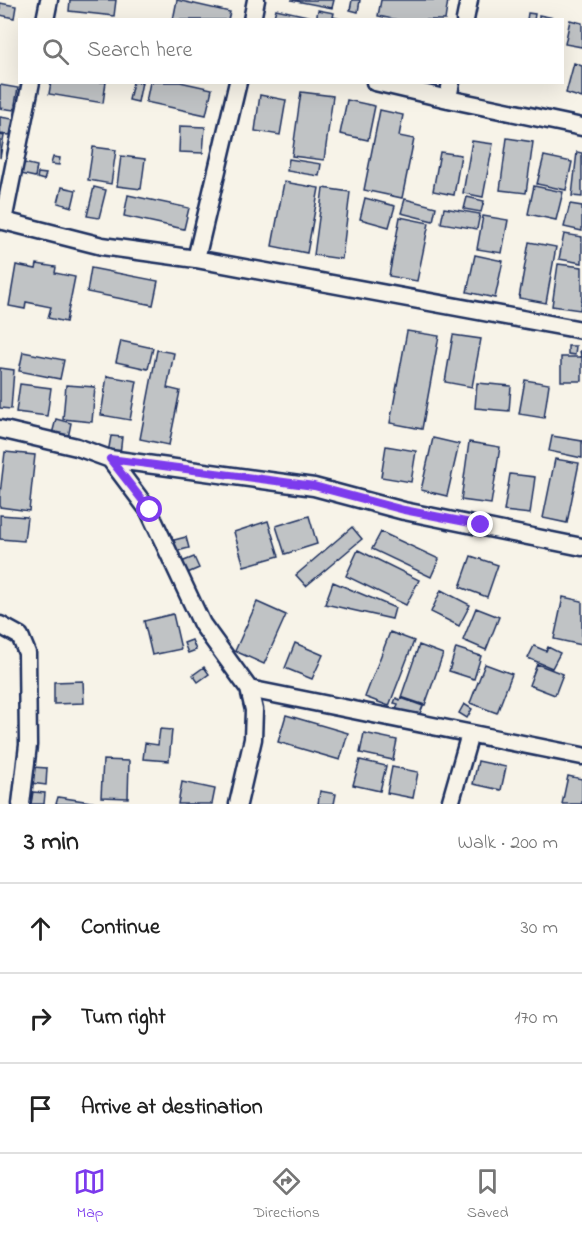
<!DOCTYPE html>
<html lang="en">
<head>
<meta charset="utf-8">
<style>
  body { margin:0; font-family:"Indie Flower",sans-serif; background:#f2f2f2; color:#222 }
  .stop { position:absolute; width:18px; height:18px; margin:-14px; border:4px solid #7c3aed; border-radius:50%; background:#fff }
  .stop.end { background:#7c3aed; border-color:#fff; box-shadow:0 2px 6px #0008 }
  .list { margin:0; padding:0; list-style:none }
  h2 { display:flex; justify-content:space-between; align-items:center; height:78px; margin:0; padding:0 24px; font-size:26px }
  h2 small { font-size:20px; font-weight:400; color:#767676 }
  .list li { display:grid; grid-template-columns:39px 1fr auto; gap:18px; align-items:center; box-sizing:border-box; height:90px; padding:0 24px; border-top:2px solid #e0e0e0 }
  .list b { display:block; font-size:22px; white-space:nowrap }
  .list em { font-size:20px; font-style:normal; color:#767676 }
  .icon { flex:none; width:33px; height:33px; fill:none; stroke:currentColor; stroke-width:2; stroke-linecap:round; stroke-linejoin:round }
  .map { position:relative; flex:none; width:582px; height:804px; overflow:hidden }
  .search { position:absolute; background:#fff; box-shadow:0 6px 24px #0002; left:18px; right:18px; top:18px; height:66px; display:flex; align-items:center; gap:15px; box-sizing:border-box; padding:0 21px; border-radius:0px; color:#767676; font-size:22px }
  .sheet { height:348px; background:#fff }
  nav { display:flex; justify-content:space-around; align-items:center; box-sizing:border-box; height:84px; border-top:2px solid #e0e0e0; background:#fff; font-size:16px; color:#767676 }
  nav a { display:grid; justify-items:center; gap:3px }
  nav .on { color:#7c3aed }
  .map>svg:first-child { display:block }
  .building { fill:#c0c3c5; stroke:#1b2f5e; stroke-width:1.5 }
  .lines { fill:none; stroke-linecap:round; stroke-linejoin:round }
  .street-casing { stroke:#1b2f5e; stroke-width:21 }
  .street { stroke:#f7f3e8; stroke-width:16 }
  .route { stroke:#7c3aed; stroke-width:8 }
</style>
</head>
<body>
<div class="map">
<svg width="582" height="804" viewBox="0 0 582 804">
  <rect width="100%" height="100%" fill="#f7f3e8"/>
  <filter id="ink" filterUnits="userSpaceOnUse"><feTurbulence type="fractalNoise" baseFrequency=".0167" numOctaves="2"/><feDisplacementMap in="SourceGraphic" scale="12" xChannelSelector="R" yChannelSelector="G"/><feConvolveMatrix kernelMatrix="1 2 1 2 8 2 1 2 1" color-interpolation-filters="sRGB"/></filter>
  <g filter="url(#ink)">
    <!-- building -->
    <path class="building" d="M70,0H116L114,16L69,11Z
      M177,0L230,12L228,20H173Z
      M291,0H334L332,8Z
      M352,0H360L358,12L350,10Z
      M381,0H448L445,20H398L378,16Z
      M0,3L16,6L14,18L0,15Z
      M276,9L312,17L311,20H273Z
      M318,10L334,13L333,17L344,20H316Z
      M528,13L535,14L534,20H527Z
      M539,15L560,19V20H539Z
      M570,20L582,23V47L565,44Z
      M574,63L582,66V98L566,93Z
      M51,82H106L103,103L49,94Z
      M133,82H142L138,102L129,100Z
      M150,82H180L212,89L206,115L146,102Z
      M0,85L18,88L14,110L0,108Z
      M301,92L333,96L324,160L292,156Z
      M260,95L286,100L280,135L255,131Z
      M347,100L375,106L368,140L340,134Z
      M380,110L403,115L399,136L414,139L402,198L364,190Z
      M0,117L13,119L10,135L0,134Z
      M180,126L205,127L203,153L179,152Z
      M0,135L4,136L0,158Z
      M507,138L533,142L526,193L500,190Z
      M472,141L493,144L483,197L463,193Z
      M93,147L116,150L111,184L88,180Z
      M440,152L461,155L454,195L433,191Z
      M577,152L582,153V197L572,196Z
      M121,156L145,159L141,189L117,186Z
      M544,156L572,162L566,190L537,184Z
      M53,157L60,158L59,165L51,164Z
      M289,159L321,164L319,176L287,171Z
      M24,163L37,166L35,177L21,174Z
      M38,173L46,174L44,180L37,178Z
      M284,182L319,188L307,253L272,246Z
      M534,186L563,192L556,220L528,214Z
      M62,187L76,190L72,207L58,203Z
      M94,187L106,190L99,218L87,216Z
      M323,188L350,192L342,259L314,255Z
      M128,195L189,208L184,229L124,216Z
      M467,197L484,201L481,212L464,209Z
      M365,198L395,206L389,227L360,219Z
      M405,199L436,207L433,221L401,213Z
      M570,204L582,206V231L564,227Z
      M444,208L480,214L477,229L441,223Z
      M483,216L508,220L502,253L477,249Z
      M400,217L429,223L417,281L389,276Z
      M564,234L582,237V263L559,259Z
      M529,242L556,247L546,303L519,298Z
      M475,255L503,261L495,298L467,292Z
      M37,264L56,267L55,273L75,277L66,322L48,318L51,307L26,302L25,309L9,306L16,265L36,269Z
      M558,264L582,267V297L580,310L552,306Z
      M91,268L158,281L153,305L87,292Z
      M407,331L439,336L422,429L390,423Z
      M453,335L481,339L472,387L445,382Z
      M121,341L153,348L148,369L116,362Z
      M568,346H576L575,355L568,354Z
      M157,350L174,353L167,388L180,391L169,445L140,439Z
      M580,351H582V381H561V357H581Z
      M23,352L64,360L60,379L19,371Z
      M0,368L14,370L11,409L0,408Z
      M107,376L137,381L130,420L101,415Z
      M525,380L549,384L544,418L519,414Z
      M477,383L511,386L509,411L475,408Z
      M20,384L51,388L47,416L16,412Z
      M66,385L95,387L92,422L63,419Z
      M56,419L71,423L68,438L52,434Z
      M111,436L122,437L120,455L108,453Z
      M552,436L582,441V458L549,451Z
      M433,438L459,444L447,496L421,490Z
      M469,442L500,447L491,504L461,500Z
      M386,446L416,451L411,482L381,477Z
      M5,452L35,455L29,511L0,507V494Z
      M555,459L579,463L567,523L543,518Z
      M510,474L535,477L530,514L504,511Z
      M0,515L27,517L24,541L0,539Z
      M309,516L317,544L285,554L276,526Z
      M268,521L279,556L244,566L234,532Z
      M352,527L362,539L306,586L296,575Z
      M381,532L439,559L431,577L372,549Z
      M186,537L189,548L177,551L174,540Z
      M358,550L419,580L406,605L346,576Z
      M471,556L498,565L487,597L460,587Z
      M194,557L199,568L183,575L179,563Z
      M333,582L395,608L392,619L325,604Z
      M441,590L470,605L459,626L431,612Z
      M563,597L582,601V645L554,639Z
      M257,602L286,615L264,664L235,651Z
      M476,608L499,617L486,650L463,640Z
      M173,614L181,649L152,655L144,621Z
      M390,632L414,641L389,706L365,697Z
      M192,640L196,650L188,653L184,643Z
      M295,643L323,655L312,679L285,668Z
      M419,645L443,654L425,705L401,697Z
      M534,646L546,651L548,647L560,653L552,668L528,658Z
      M456,648L481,656L474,679L449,671Z
      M485,664L512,674L497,713L470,703Z
      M537,664L563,674L555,695L529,685Z
      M204,667L209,674L198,682L193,675Z
      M83,681L84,703L54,704V682Z
      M396,698L400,700L401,698L423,706L418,718L396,710L398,704L394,703Z
      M464,704L472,709L467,718L459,713Z
      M286,715L348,733L340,760L278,742Z
      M160,729L172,730L169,761L143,759L145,743L158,745Z
      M364,733L397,740L393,760L360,753Z
      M103,760L129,761L128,798L101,797Z
      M360,760L386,766L380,791L353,785Z
      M478,761L506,767L501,790L473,784Z
      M32,767L47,768L46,785L31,783Z
      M392,767L418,772L413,798L387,793Z
      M568,776L582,779V804H562Z
      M182,782L215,789L212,804H178Z
      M320,791L336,794L334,804H318Z
      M33,792L45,793L44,804H31Z
      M58,797L97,803V804H56Z"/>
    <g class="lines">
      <defs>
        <path id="street" d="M45,20L49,0
          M252,20L256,0
          M465,20L469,0
          M375,82L448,99L582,127
          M448,99L451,82
          M0,220L102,246L196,259L582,330
          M3,221L31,82
          M196,259L238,82
          M0,429L77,447L110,459L149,511L202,624L249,689L254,710L253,739L238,804
          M110,459L314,487L404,511L582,547
          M0,625L20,636L27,653L28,745L21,804
          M249,689L582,756
          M450,804L470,734"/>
      </defs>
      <!-- street casing -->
      <use href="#street" class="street-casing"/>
      <!-- street -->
      <use href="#street" class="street"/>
    </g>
  </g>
  <g class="lines" filter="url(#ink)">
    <!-- route -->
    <path class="route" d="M150,510L110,459L314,486L404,510L481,525"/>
  </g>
</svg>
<div class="stop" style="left:150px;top:510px"></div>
<div class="stop end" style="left:481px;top:525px"></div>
<div class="search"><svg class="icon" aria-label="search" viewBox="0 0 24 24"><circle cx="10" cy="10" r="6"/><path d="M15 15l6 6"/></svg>Search here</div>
</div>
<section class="sheet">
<h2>3 min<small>Walk · 200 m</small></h2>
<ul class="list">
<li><svg class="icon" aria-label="ahead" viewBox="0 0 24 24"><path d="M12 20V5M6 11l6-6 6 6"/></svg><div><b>Continue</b></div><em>30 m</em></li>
<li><svg class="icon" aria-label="right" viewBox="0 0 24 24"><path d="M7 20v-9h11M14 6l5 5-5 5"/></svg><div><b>Turn right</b></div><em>170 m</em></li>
<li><svg class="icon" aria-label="arrive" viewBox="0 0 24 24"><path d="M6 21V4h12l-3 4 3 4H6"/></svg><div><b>Arrive at destination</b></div></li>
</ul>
</section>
<nav>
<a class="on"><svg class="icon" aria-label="map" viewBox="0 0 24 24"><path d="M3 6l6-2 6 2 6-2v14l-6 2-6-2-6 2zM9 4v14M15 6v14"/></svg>Map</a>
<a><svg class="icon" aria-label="directions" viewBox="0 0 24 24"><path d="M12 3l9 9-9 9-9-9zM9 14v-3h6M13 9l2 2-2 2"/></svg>Directions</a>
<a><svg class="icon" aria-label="saved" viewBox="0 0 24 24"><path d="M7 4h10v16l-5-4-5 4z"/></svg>Saved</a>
</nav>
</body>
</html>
